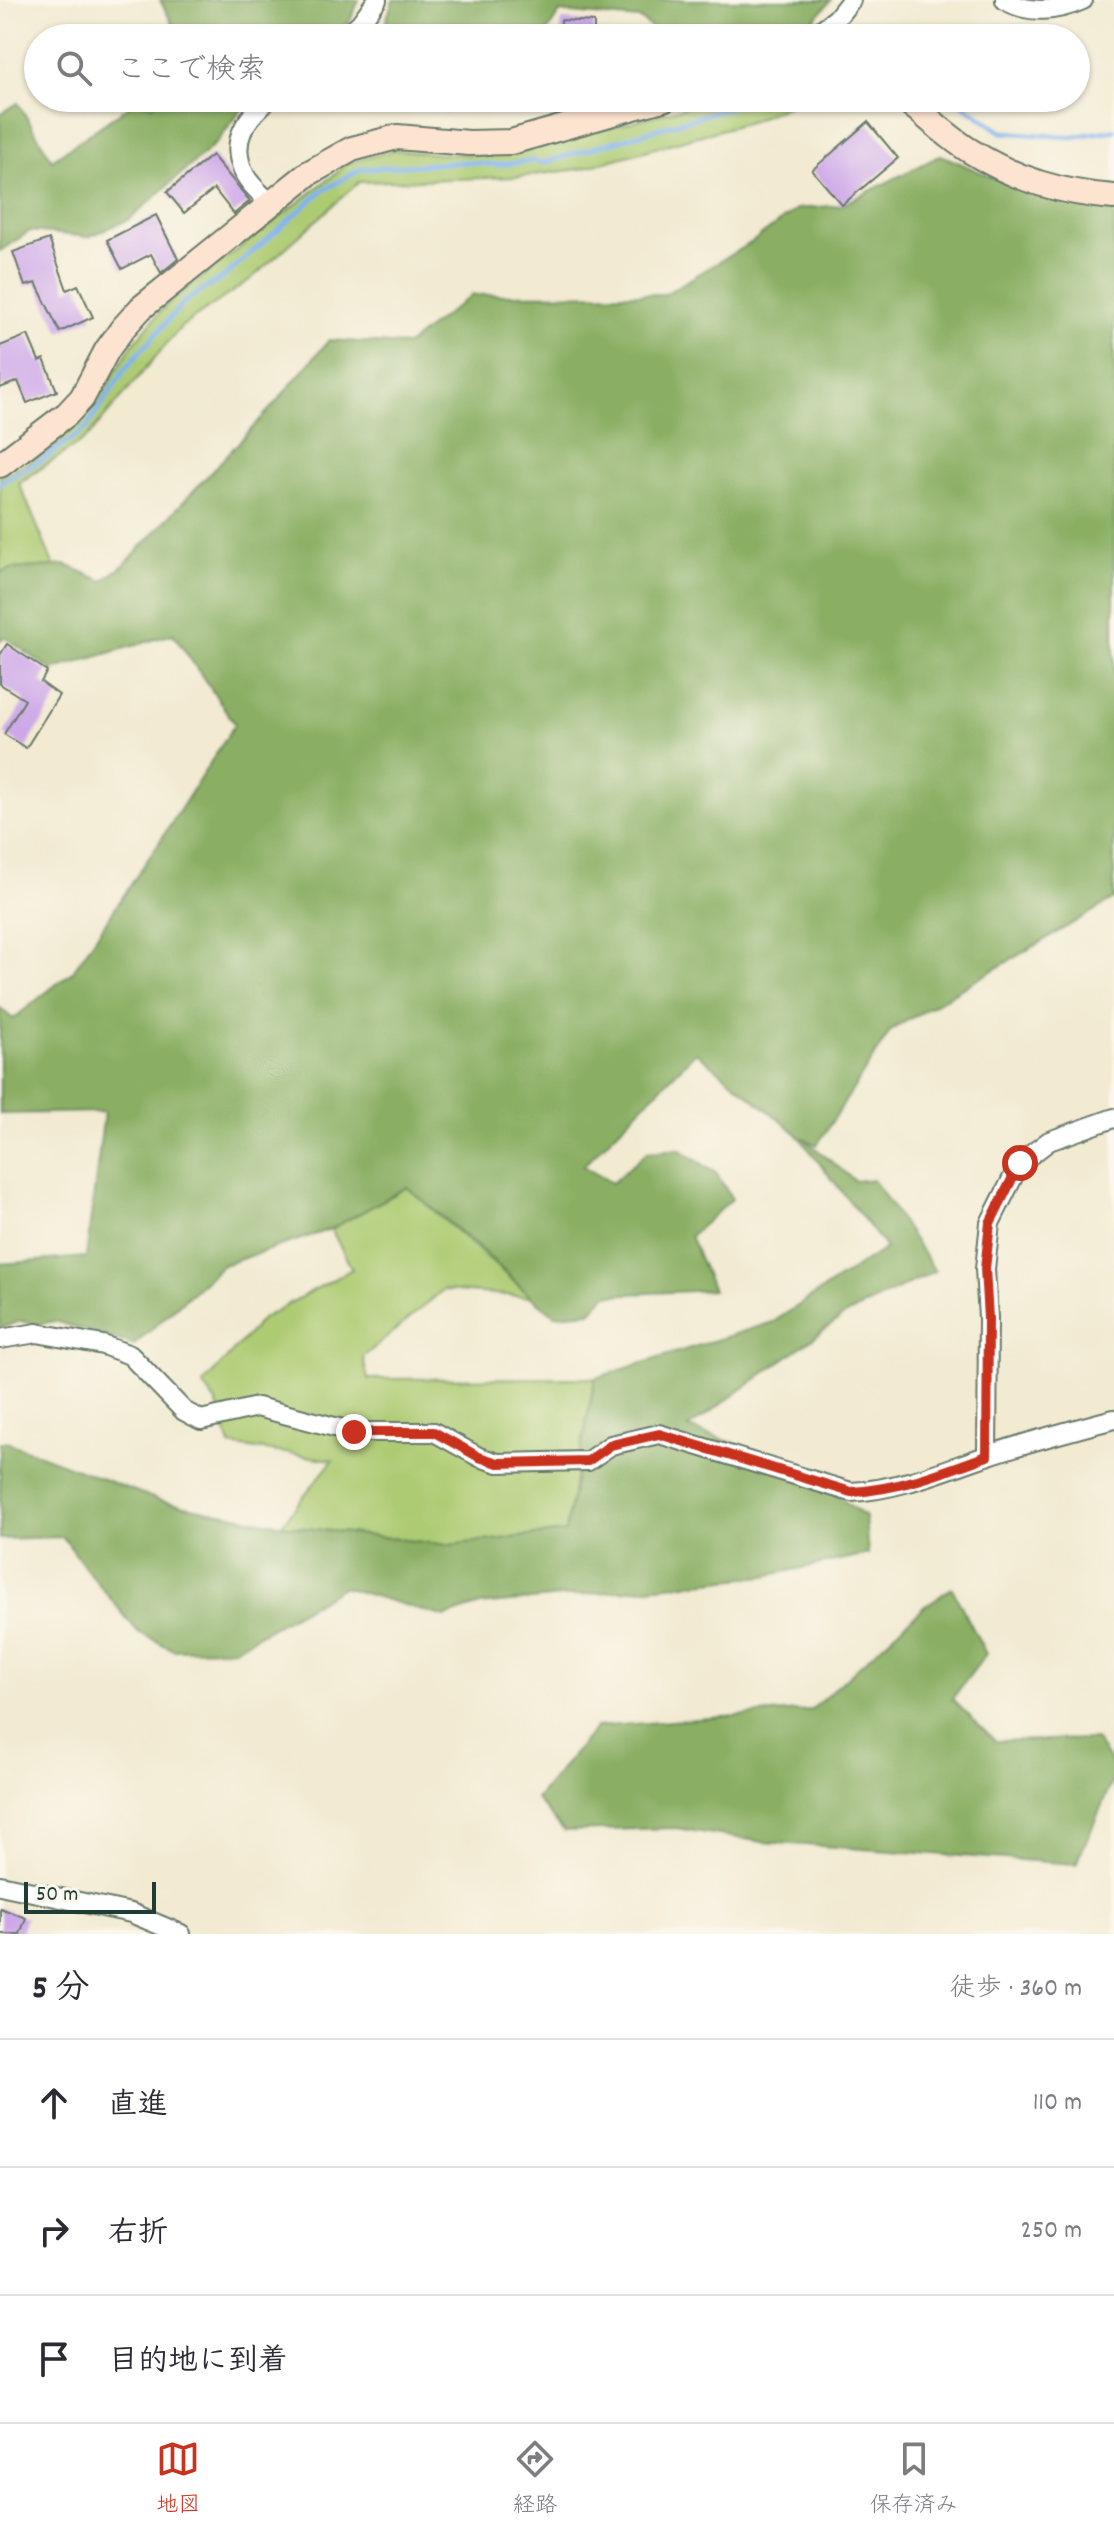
<!DOCTYPE html>
<html lang="ja">
<head>
<meta charset="utf-8">
<style>
  body { margin:0; font-family:Dekko,"Klee One",sans-serif; background:#f7f7f7; color:#2b2b33 }
  .scale { position:absolute; left:24px; bottom:20px; width:132px; box-sizing:border-box; padding-left:8px; border:4px solid #1f3d34; border-top:0; font-size:22px; line-height:28px; white-space:nowrap; color:#1f3d34; -webkit-text-stroke:6px #fbf7ec; paint-order:stroke }
  .stop { position:absolute; width:24px; height:24px; margin:-18px; border:6px solid #c8321e; border-radius:50%; background:#fff }
  .stop.end { background:#c8321e; border-color:#fff; box-shadow:0 2px 8px #0008 }
  .list { margin:0; padding:0; list-style:none }
  h2 { display:flex; justify-content:space-between; align-items:center; height:104px; margin:0; padding:0 32px; font-size:34px }
  h2 small { font-size:26px; font-weight:400; color:#7c7c81 }
  .list li { display:grid; grid-template-columns:52px 1fr auto; gap:24px; align-items:center; box-sizing:border-box; height:128px; padding:0 32px; border-top:2px solid #e1e1e2 }
  .list b { display:block; font-size:30px; white-space:nowrap }
  .list em { font-size:26px; font-style:normal; color:#7c7c81 }
  .icon { flex:none; width:44px; height:44px; fill:none; stroke:currentColor; stroke-width:2; stroke-linecap:round; stroke-linejoin:round }
  .map { position:relative; flex:none; width:1114px; height:1934px; overflow:hidden }
  .search { position:absolute; background:#fff; box-shadow:0 2px 6px #0004; left:24px; right:24px; top:24px; height:88px; display:flex; align-items:center; gap:20px; box-sizing:border-box; padding:0 28px; border-radius:44px; color:#7c7c81; font-size:30px }
  .sheet { height:488px; background:#fff }
  nav { display:flex; justify-content:space-around; align-items:center; box-sizing:border-box; height:112px; border-top:2px solid #e1e1e2; background:#fff; font-size:22px; color:#7c7c81 }
  nav a { display:grid; justify-items:center; gap:4px }
  nav .on { color:#c8321e }
  .map>svg:first-child { display:block }
  .green { fill:#adcb72; stroke:#668453; stroke-width:2 }
  .forest { fill:#8aaf64; stroke:#54764c; stroke-width:2 }
  .lines { fill:none; stroke-linecap:round; stroke-linejoin:round }
  .stream { stroke:#82b3ee; stroke-width:5 }
  .building { fill:#cda7e9 }
  .street-casing { stroke:#697a6b; stroke-width:22 }
  .secondary-casing { stroke:#697a6b; stroke-width:28 }
  .street { stroke:#fff; stroke-width:18 }
  .secondary { stroke:#fde4d1; stroke-width:24 }
  .route { stroke:#c8321e; stroke-width:10 }
</style>
</head>
<body>
<div class="map">
<svg width="1114" height="1934" viewBox="0 0 1114 1934">
  <rect width="100%" height="100%" fill="#fbf7ec"/>
  <filter id="ink" filterUnits="userSpaceOnUse"><feTurbulence type="fractalNoise" baseFrequency=".0125" numOctaves="2"/><feDisplacementMap in="SourceGraphic" scale="16" xChannelSelector="R" yChannelSelector="G"/><feConvolveMatrix kernelMatrix="1 2 1 2 8 2 1 2 1" color-interpolation-filters="sRGB"/></filter>
  <filter id="wash" filterUnits="userSpaceOnUse"><feTurbulence type="fractalNoise" baseFrequency=".006" numOctaves="4" result="noise"/><feDisplacementMap in="SourceGraphic" scale="32" xChannelSelector="R" yChannelSelector="G"/><feGaussianBlur stdDeviation="1.8" result="paint"/><feColorMatrix in="noise" values="0 0 0 0 0 0 0 0 0 0 0 0 0 0 0 0 0 1.4 0 .05"/><feComposite in="paint" operator="in"/></filter>
  <g filter="url(#wash)">
    <rect width="100%" height="100%" fill="#f2ead1"/>
    <!-- green -->
    <path class="green" d="M719,98H805L752,121L580,169L517,177L359,182L251,279L181,327L87,438L19,483L54,566L11,569L0,572V476L53,449L98,400L132,345L165,306L349,163L394,150L442,154H513Z
      M407,1187L531,1297L443,1290L363,1357L368,1379L595,1378L566,1532L448,1545L281,1525L333,1460L230,1445L217,1404L203,1384L263,1318L352,1269L331,1229Z"/>
    <!-- forest -->
    <path class="forest" d="M160,0H359L350,21L329,38H180Z
      M393,0H831L813,21L741,38H665L640,19L560,12L543,38H389L386,21Z
      M161,98H255L244,107L216,143L130,219L88,237L30,231L0,251V114L18,103L52,160L138,100L152,106Z
      M941,155L1036,196L1114,208V899L891,1030L817,1145L802,1137L855,1181L873,1179L935,1271L845,1315L688,1428L773,1456L806,1471L865,1517L868,1554L765,1576L480,1605L445,1617L343,1587L234,1649L174,1650L138,1632L86,1569L63,1537L0,1539V1442H6L161,1501L281,1525L448,1545L565,1532L595,1378L773,1322L886,1248L796,1133L696,1052L583,1166L612,1183L647,1152L679,1149L716,1173L732,1199L690,1236L713,1290L606,1295L590,1312L555,1315L531,1297L485,1253L407,1187L331,1229L223,1265L134,1345L54,1321L36,1325L21,1321L0,1328V1264L86,1257L104,1112L0,1114V1008L13,1019L73,971L162,838L235,724L173,634L52,670L4,637L0,641V572L11,569L66,565L103,581L125,564L271,408L329,340L407,345L472,295L665,294L752,242L797,209L842,205Z
      M952,1588L986,1654L952,1699L995,1741L1095,1739L1114,1766V1778L1076,1864L763,1842L676,1828L564,1831L536,1799L596,1727L811,1710L925,1606Z"/>
    <g class="lines">
      <!-- stream -->
      <path class="stream" d="M953,98L1002,132L1070,137L1114,130
        M0,483L47,457L86,428L125,369L185,301L224,277L322,191L361,169L464,162L498,165L532,161L543,163L762,98"/>
    </g>
    <g id="blocks">
      <!-- building -->
      <path class="building" d="M561,20L594,22V38H561Z
        M868,122L898,158L842,205L812,170Z
        M212,155L250,201L234,214L214,189L184,213L167,192Z
        M156,215L178,259L161,273L151,254L122,269L107,240Z
        M49,239L67,290L78,285L93,317L60,332L36,283L25,286L13,252Z
        M28,335L39,361L44,359L57,391L27,403L18,381L0,388V346Z
        M7,644L47,671L41,682L59,695L26,748L4,734L25,700L0,684V655Z
        M0,1908L26,1918L20,1934H0Z"/>
    </g>
  </g>
  <g filter="url(#ink)">
    <use href="#blocks" fill-opacity="0" stroke="#697a6b" stroke-width="2"/>
    <g class="lines">
      <defs>
        <path id="street" d="M1005,0C1029,15 1058,11 1083,0
          M343,38L360,23L377,0
          M810,38L836,19L851,0
          M270,203C262,195 250,185 245,175C228,141 246,118 270,98
          M0,1339L37,1333L103,1345L130,1355L184,1411L201,1420L257,1407L354,1432H434L479,1457L498,1463L588,1461L611,1445L659,1434L851,1492C898,1490 944,1470 989,1455C1030,1441 1072,1430 1114,1419
          M987,1456L988,1318L985,1269L990,1223L1020,1163L1049,1141L1114,1118
          M0,1885L131,1913L181,1934"/>
        <path id="secondary" d="M903,98C926,115 947,137 972,152C1017,180 1062,193 1114,197
          M0,465L67,414L82,398L107,350L123,328L141,308L309,173L352,149L397,137L469,143L511,142L666,98"/>
      </defs>
      <!-- street casing -->
      <use href="#street" class="street-casing"/>
      <!-- secondary casing -->
      <use href="#secondary" class="secondary-casing"/>
      <!-- street -->
      <use href="#street" class="street"/>
      <!-- secondary -->
      <use href="#secondary" class="secondary"/>
    </g>
  </g>
  <g class="lines" filter="url(#ink)">
    <!-- route -->
    <path class="route" d="M354,1432H434L479,1457L498,1463L588,1461L611,1445L659,1434L851,1492C897,1490 944,1472 987,1456L988,1318L985,1269L990,1223L1020,1163"/>
  </g>
</svg>
<div class="scale">50 m</div>
<div class="stop" style="left:1020px;top:1163px"></div>
<div class="stop end" style="left:354px;top:1432px"></div>
<div class="search"><svg class="icon" aria-label="search" viewBox="0 0 24 24"><circle cx="10" cy="10" r="6"/><path d="M15 15l6 6"/></svg>ここで検索</div>
</div>
<section class="sheet">
<h2>5 分<small>徒歩 · 360 m</small></h2>
<ul class="list">
<li><svg class="icon" aria-label="ahead" viewBox="0 0 24 24"><path d="M12 20V5M6 11l6-6 6 6"/></svg><div><b>直進</b></div><em>110 m</em></li>
<li><svg class="icon" aria-label="right" viewBox="0 0 24 24"><path d="M7 20v-9h11M14 6l5 5-5 5"/></svg><div><b>右折</b></div><em>250 m</em></li>
<li><svg class="icon" aria-label="arrive" viewBox="0 0 24 24"><path d="M6 21V4h12l-3 4 3 4H6"/></svg><div><b>目的地に到着</b></div></li>
</ul>
</section>
<nav>
<a class="on"><svg class="icon" aria-label="map" viewBox="0 0 24 24"><path d="M3 6l6-2 6 2 6-2v14l-6 2-6-2-6 2zM9 4v14M15 6v14"/></svg>地図</a>
<a><svg class="icon" aria-label="directions" viewBox="0 0 24 24"><path d="M12 3l9 9-9 9-9-9zM9 14v-3h6M13 9l2 2-2 2"/></svg>経路</a>
<a><svg class="icon" aria-label="saved" viewBox="0 0 24 24"><path d="M7 4h10v16l-5-4-5 4z"/></svg>保存済み</a>
</nav>
</body>
</html>
